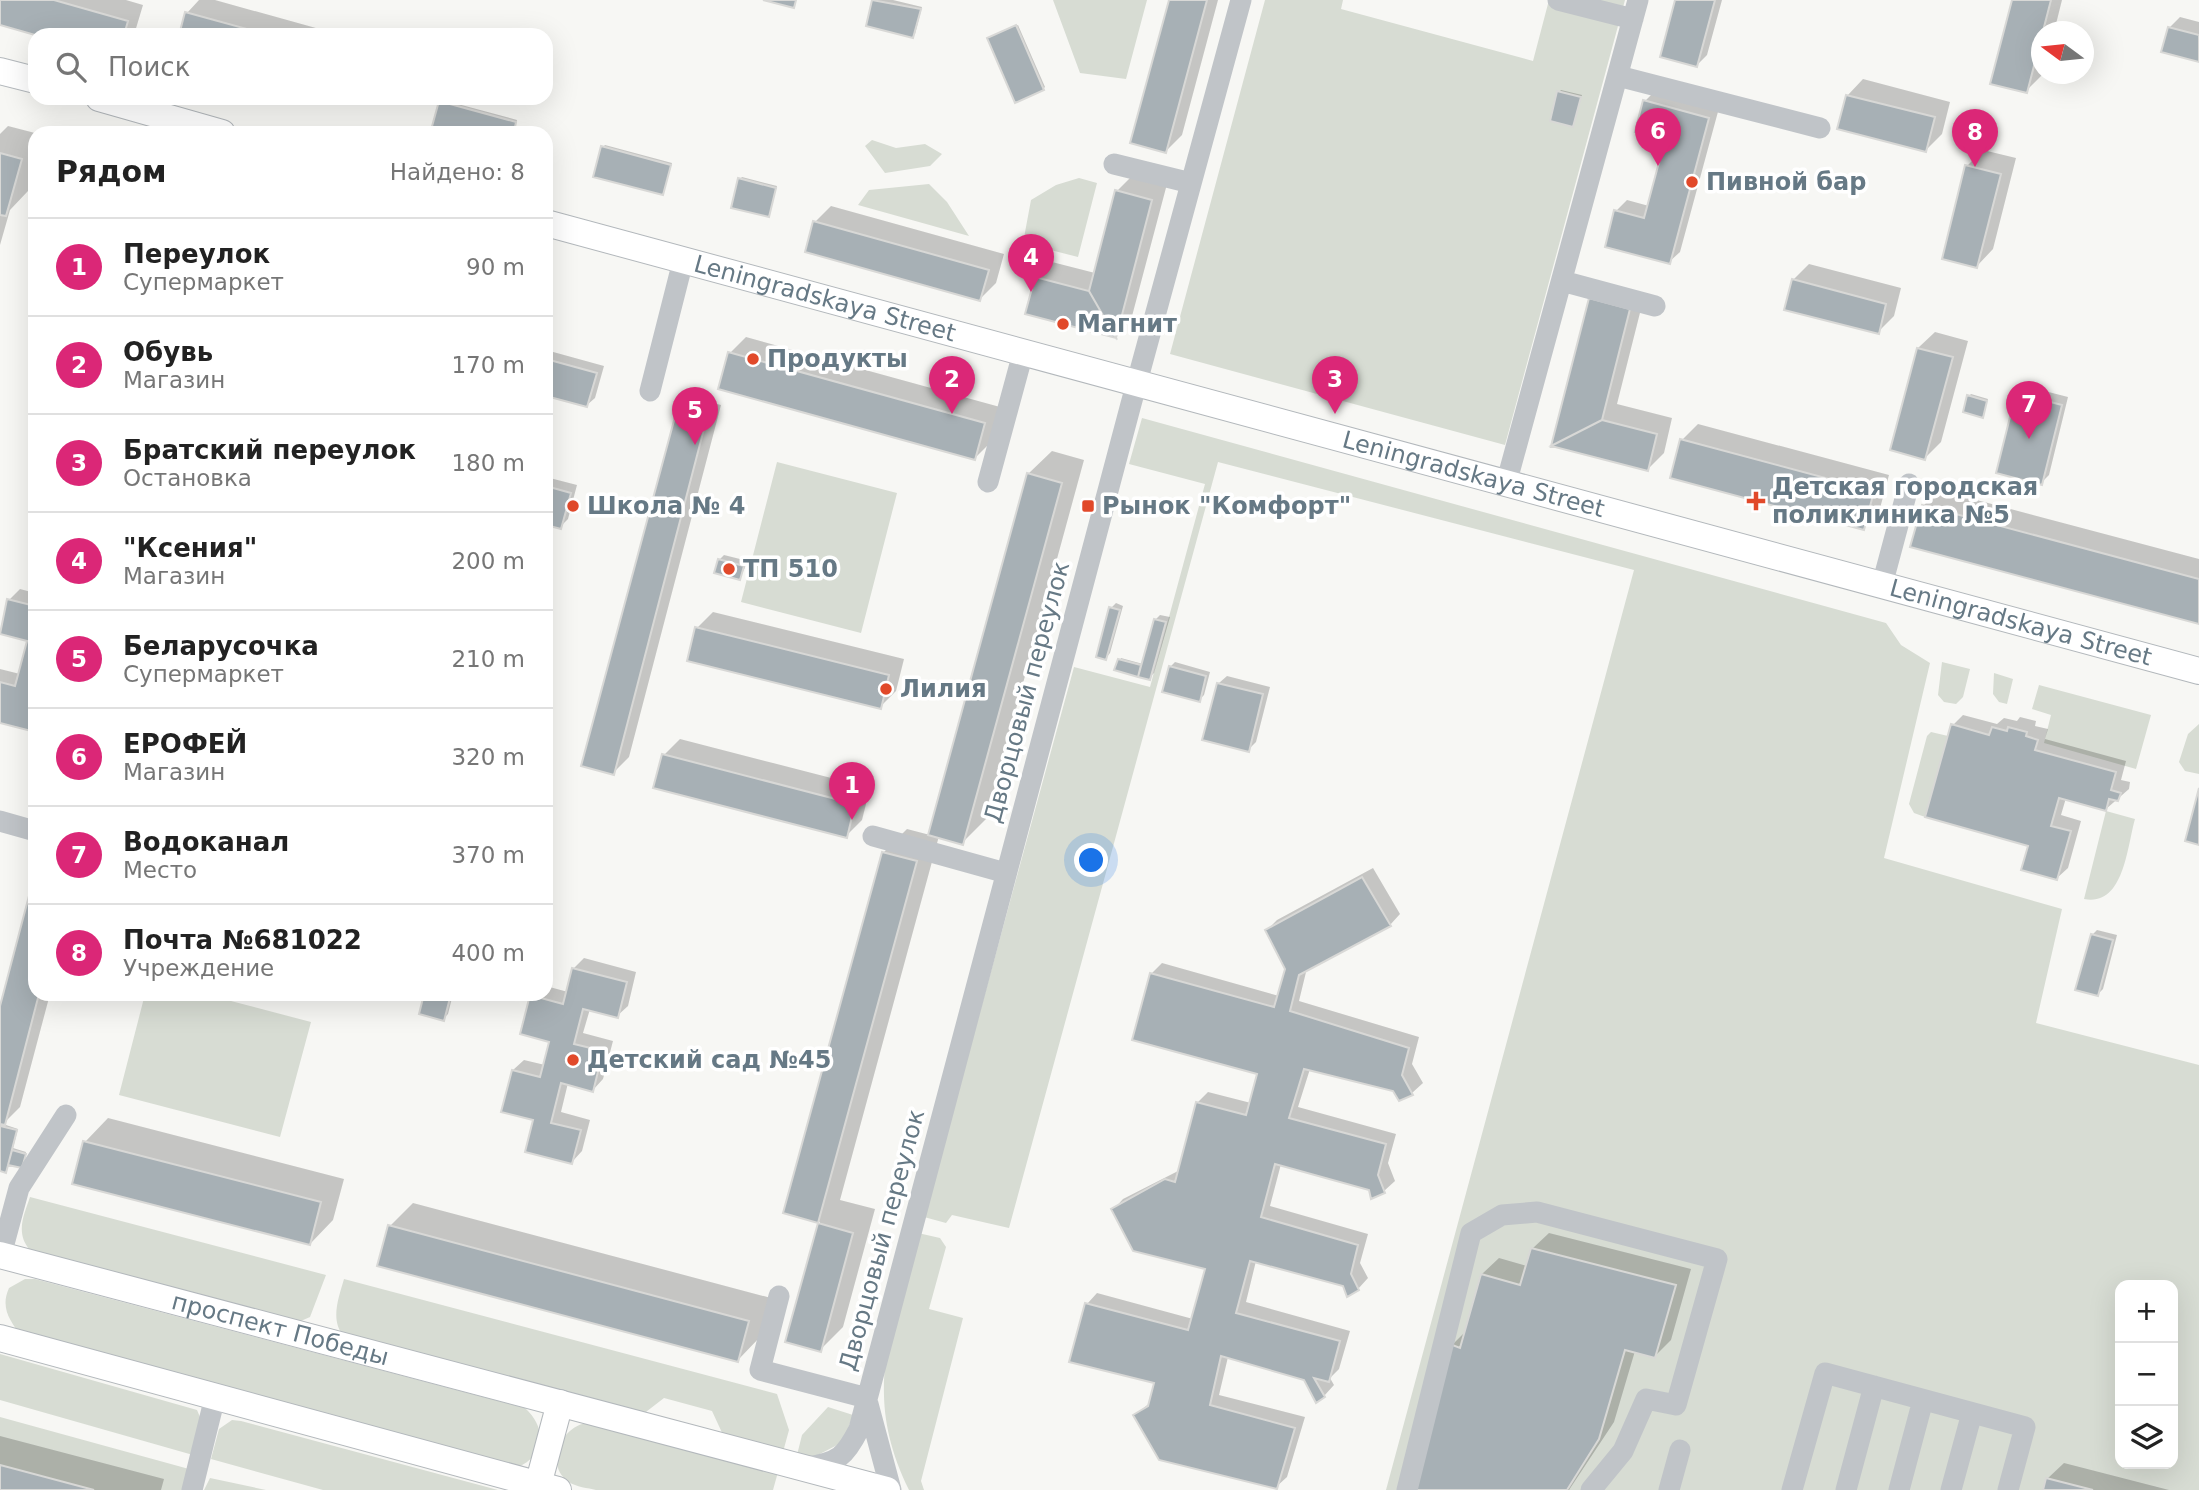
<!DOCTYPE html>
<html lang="ru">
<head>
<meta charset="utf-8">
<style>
  body { margin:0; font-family:"DejaVu Sans",sans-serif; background:#f2f2f2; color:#222 }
  .controls { position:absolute; right:21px; bottom:21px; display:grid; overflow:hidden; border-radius:14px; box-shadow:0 7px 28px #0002 }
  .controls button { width:63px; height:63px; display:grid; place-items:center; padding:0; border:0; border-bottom:2px solid #e0e0e0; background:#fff; color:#222; font:35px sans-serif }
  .compass { position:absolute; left:2031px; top:21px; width:63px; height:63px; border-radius:50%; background:#fff; box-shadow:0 7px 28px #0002; rotate:285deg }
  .you { position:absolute; left:1092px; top:861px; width:24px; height:24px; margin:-18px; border:5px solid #fff; border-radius:50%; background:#1a73e8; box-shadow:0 0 0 10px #1a73e833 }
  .badge { display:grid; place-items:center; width:46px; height:46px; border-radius:50%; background:#db2777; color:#fff; font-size:23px; font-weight:700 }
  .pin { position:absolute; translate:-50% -58px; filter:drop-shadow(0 2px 4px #0008) }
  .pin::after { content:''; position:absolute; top:37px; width:24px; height:21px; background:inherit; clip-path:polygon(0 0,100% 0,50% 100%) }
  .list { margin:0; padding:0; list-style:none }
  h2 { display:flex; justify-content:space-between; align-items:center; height:91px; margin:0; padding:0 28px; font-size:30px }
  h2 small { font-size:23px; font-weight:400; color:#767676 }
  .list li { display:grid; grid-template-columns:46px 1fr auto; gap:21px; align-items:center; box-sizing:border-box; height:98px; padding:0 28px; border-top:2px solid #e0e0e0 }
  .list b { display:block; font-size:26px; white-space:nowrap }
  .list p { margin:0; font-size:23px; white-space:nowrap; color:#767676 }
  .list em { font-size:23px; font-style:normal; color:#767676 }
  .icon { flex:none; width:38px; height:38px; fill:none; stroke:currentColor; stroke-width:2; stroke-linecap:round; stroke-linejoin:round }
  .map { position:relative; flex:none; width:2199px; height:1490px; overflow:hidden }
  .search { position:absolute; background:#fff; box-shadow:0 7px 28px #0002; left:28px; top:28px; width:525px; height:77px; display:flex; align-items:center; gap:18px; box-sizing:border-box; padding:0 24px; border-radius:21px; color:#767676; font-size:26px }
  .panel { position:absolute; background:#fff; box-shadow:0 7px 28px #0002; left:28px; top:126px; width:525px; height:875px; border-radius:21px }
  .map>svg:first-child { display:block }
  .green { fill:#d7dcd3; fill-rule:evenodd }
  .shadow { fill:#0003 }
  .building { fill:#a7b0b5; stroke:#d8d8d6; stroke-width:2 }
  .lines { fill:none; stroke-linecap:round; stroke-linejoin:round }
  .major-casing { stroke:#b3b8bc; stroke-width:28 }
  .minor { stroke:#c0c4c8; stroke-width:21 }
  .major { stroke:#fff; stroke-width:26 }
  .poi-dot { fill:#e1492a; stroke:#fff; stroke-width:2.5 }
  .labels { text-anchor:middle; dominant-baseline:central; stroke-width:7; stroke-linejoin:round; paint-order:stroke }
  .poi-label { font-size:24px; font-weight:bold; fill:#667985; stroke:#fff; text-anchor:start }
  .street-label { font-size:24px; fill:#667985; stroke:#fff }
</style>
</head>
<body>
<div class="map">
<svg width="2199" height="1490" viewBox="0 0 2199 1490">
  <rect width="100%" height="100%" fill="#f7f7f4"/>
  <!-- green -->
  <path class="green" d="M1053,0H1147L1126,79L1080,73Z
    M1265,0H1343L1341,9L1533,61L1549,0H1625L1505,445L1170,354Z
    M872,140L896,148L925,144L942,154L930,166L885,173L865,146Z
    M1079,178L1097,183L1078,257L1023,243L1031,200L1056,185Z
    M929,184L947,202L969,236L858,205L869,190Z
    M1142,418L1886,623L1901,645L1930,663L1884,858L2062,909L2036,1023L2199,1065V1490H1386L1634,570L1218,462L1009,1228L952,1215L946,1223L924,1217L1074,667L1150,687L1205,484L1129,464ZM2120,1285H2173V1464H2120Z
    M777,462L897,493L861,633L741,602Z
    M1942,662L1970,669L1963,697L1956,704L1944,702L1938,695Z
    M1994,673L2013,679L2007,704L1999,702L1993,694Z
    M2039,685L2151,715L2136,769L2044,743L2051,715L2032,709Z
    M2199,724V774L2185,771L2179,762L2188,734Z
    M1931,732L1948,736L1925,817L1914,813L1909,804L1927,736Z
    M2106,811L2135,819C2127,847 2124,907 2084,899Z
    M145,994H204L311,1022L280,1137L119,1095Z
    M30,1197L326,1275L310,1317L294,1324L30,1250C15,1233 24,1215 30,1197Z
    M918,1233L940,1238L946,1247L929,1309L963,1318L921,1481L924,1490H909C861,1392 892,1330 918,1233Z
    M25,1279H35L525,1408C547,1428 546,1456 516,1468L22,1337C10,1321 0,1308 9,1288Z
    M344,1279L777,1394L789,1430L783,1452L724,1437L712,1411L664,1398L642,1415L343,1335C330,1319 339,1297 344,1279Z
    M0,1354L197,1410L200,1417L193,1455L0,1400Z
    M828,1407L853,1415L843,1442L814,1457L797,1455L802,1435Z
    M0,1417L189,1469L183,1490H94L0,1465Z
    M232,1420L241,1421L498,1490H323L211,1459L219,1429Z
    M586,1423L778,1472L773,1490H596C588,1488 576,1487 569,1482C545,1467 559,1428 586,1423Z
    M210,1478L266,1490H204Z"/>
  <!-- shadow -->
  <path class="shadow" d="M0,0H126L143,5L134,35H40L0,23Z
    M199,0H215L341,35H181L187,13Z
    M874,0H893L922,7L915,34L868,24Z
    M1170,0H1218L1182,135L1166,151Z
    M1677,0H1722L1707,55L1697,65Z
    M2014,0H2062L2054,32H2042V75L2026,91Z
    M2180,17L2199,22V60L2169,28Z
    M1018,25L1045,87L1043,89L991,37Z
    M1863,79L1950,102L1942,134L1926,150L1847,96Z
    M1561,90L1582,95L1573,125L1559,92Z
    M1655,91L1719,108L1680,252L1669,262L1616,211L1627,200L1649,206L1667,138L1645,101Z
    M443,100L517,120L514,133H452Z
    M8,126L35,133V168L28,191L10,210L0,245V134Z
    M605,145L672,163L664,191L603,147Z
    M1983,150L2016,158L1993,249L1977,266L1967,166Z
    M1133,175L1167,184L1131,320L1115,336L1036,278L1052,262L1095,273L1117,191Z
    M742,177L777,186L768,215L740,179Z
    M831,206L1004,254L996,283L980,299L815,222Z
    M1809,264L1901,288L1894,316L1878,332L1793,280Z
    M1645,293L1617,404L1672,418L1664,453L1648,469L1553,445L1590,299Z
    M1935,332L1968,341L1941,442L1925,458L1918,348Z
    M746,337L1000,407L991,442L975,458L730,353Z
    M546,350L604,366L595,398L587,405L546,394Z
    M2025,386L2068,397L2049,475L2041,483L2017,394Z
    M1971,394L1988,399L1982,416L1969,396Z
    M693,398L721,405L629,757L613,773L677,414Z
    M1698,424L1889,475L1879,512L1863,528L1682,440Z
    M1052,451L1084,460L986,819L962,843L939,836L840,1200L875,1209L843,1327L820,1350L788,1341L820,1222L785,1212L883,853L907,829L930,835L1028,474Z
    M546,477L577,485L568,519L560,527L546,523Z
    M1939,490L2199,559V622L1923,506Z
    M724,555L748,561L740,578L719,560Z
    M20,589L35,593V730L0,721V669L20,674L29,640L9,600Z
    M1116,603L1123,606L1110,653L1106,658L1111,608Z
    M713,612L904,659L896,691L880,707L697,628Z
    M1160,615L1170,617L1154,673L1149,678L1116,669L1121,658L1143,664L1155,620Z
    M1175,662L1210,672L1204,695L1199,700L1170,667Z
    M1227,676L1270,687L1256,742L1248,750L1219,683Z
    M1963,715L1997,724L2004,718L2017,721L2020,717L2036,721L2035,726L2048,729L2045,739L2126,761L2121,780L2130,782L2129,789L2106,809L2066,798L2061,815L2081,821L2068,868L2057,878L2030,844L1953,725Z
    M680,739L870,788L862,820L846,836L664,755Z
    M1373,868L1400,914L1390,925L1307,968L1299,1001L1419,1037L1412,1064L1423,1083L1412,1093L1310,1069L1298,1107L1396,1134L1388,1163L1395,1181L1384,1191L1372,1197L1371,1189L1281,1164L1270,1206L1368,1234L1360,1263L1368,1278L1358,1289L1256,1261L1246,1302L1350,1331L1339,1369L1330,1378L1334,1385L1324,1396L1305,1379L1228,1357L1219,1395L1305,1417L1287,1477L1276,1487L1135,1415L1151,1402L1156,1381L1087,1304L1097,1293L1193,1319L1207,1268L1113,1210L1123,1199L1180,1170L1197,1103L1208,1092L1251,1103L1259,1072L1134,1039L1152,973L1162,963L1279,996L1287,969L1267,930L1277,920Z
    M35,880V994H50L20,1107L3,1124L18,1129L13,1148L26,1152L23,1165L9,1163L5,1171L0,1169V1013Z
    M2097,930L2117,935L2103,989L2098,994L2092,935Z
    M584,958L636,972L628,1006L617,1016L590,1009L583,1033L613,1041L603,1079L593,1090L568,1083L561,1112L590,1120L582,1151L572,1162L535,1118L513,1070L524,1060L545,1065L551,1040L531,996L546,994V986L568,992L573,969Z
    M426,994H453L448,1014L443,1019Z
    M108,1118L344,1179L333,1220L310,1244L85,1142Z
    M413,1203L771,1298L761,1336L738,1360L390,1226Z
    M1549,1233L1691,1269L1671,1340L1655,1356L1635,1351L1614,1422L1569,1490H1412L1452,1345L1467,1330L1482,1274L1499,1258L1527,1266L1532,1249Z
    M0,1436L164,1479L161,1490H0Z
    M2064,1463L2169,1490H2045L2047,1479Z"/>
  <!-- building -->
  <path class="building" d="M0,0H54L128,21L124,35H35L0,25Z
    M763,0H796L794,8Z
    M872,0L921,9L913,38L866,26Z
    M1169,0H1207L1166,153L1130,143Z
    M1675,0H1715L1697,67L1660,57Z
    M2012,0H2051L2027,93L1990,84Z
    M185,12L269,35H179Z
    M1016,25L1044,90L1015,103L987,38Z
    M2168,27L2199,35V62L2161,52Z
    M1557,91L1581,97L1573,127L1550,121Z
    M1846,95L1935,117L1926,152L1837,129Z
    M1643,100L1709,118L1670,264L1605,247L1614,210L1644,218L1665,140L1635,132Z
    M439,101L516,122L514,133H444L431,130Z
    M601,146L671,165L663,195L593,177Z
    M0,153L22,159L6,216L0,215Z
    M1965,165L2001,174L1977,268L1942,259Z
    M738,178L776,188L769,217L731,208Z
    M1115,190L1152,200L1116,338L1089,291Z
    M813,221L989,270L980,301L805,252Z
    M1035,277L1089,291L1116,338L1025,314Z
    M1792,279L1886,304L1879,334L1784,310Z
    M1589,298L1630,309L1602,420L1551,446Z
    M1917,348L1953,357L1925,460L1890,450Z
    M728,352L985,423L975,460L718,389Z
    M546,359L597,373L587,407L546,396Z
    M2016,393L2062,405L2042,485L1996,473Z
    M1967,395L1987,401L1983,418L1963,412Z
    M676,413L706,421L614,775L581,766Z
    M1602,420L1657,434L1648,471L1551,446Z
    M1680,439L1874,491L1864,530L1670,478Z
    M1027,473L1062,483L963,845L928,835Z
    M546,486L571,493L561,529L546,525Z
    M1922,505L2199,579V624L1910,547Z
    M718,559L744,566L740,580L714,573Z
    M7,599L35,606V732L0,723V682L15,686L27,641L0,634Z
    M1109,607L1120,610L1106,660L1096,657Z
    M1154,619L1166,622L1150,680L1138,677Z
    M695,627L889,675L881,709L687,661Z
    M1118,659L1141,665L1138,677L1114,670Z
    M1169,666L1206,676L1200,702L1162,692Z
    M1217,683L1263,694L1249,752L1202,740Z
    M1951,724L1989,735L1992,727L2007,731L2008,727L2027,732L2026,736L2038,740L2035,750L2116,772L2111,790L2121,793L2118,801L2109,799L2106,811L2059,798L2051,826L2071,831L2057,880L2021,870L2028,846L1925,817Z
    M662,754L855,804L847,838L653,788Z
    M2199,788V845L2185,841Z
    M882,852L917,861L818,1223L783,1213Z
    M35,873V994H39L5,1125L0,1124V1006Z
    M1362,877L1391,926L1299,975L1290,1011L1409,1048L1402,1075L1413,1095L1399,1101L1393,1091L1304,1069L1289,1118L1386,1144L1378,1175L1385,1193L1371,1199L1369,1190L1275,1164L1261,1217L1358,1245L1351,1274L1359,1290L1347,1297L1343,1286L1250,1261L1236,1313L1340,1341L1329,1382L1314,1378L1325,1397L1316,1403L1304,1380L1221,1356L1210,1405L1295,1428L1277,1489L1159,1460L1133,1415L1148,1406L1154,1383L1069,1362L1085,1303L1188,1330L1205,1269L1133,1251L1111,1209L1165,1179L1175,1182L1196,1102L1246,1115L1257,1074L1132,1040L1150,973L1274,1007L1285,969L1265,930Z
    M2091,934L2113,940L2098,996L2075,990Z
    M572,968L627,982L618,1018L583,1009L574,1044L603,1051L593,1092L561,1083L551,1123L581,1130L572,1164L525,1152L533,1120L501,1112L512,1070L540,1077L549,1042L520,1034L530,995L563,1004Z
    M424,994H451L444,1021L419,1014Z
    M0,1126L17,1130L6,1173L0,1171Z
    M83,1141L321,1202L310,1245L72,1184Z
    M12,1150L26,1154L22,1168L8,1165Z
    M818,1223L853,1233L821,1352L785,1342Z
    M388,1225L749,1321L738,1362L377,1266Z
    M1531,1248L1676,1285L1655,1358L1625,1350L1599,1439L1567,1490H1410L1450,1344L1460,1348L1481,1274L1520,1285Z
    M0,1465L94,1490H0Z
    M2046,1478L2093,1490H2043Z"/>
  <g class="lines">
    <defs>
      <g id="major">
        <path d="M0,71L35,80"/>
        <path d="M99,98L222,133"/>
        <path id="s1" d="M546,223L2199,671"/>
        <path id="s2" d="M0,1255L887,1490"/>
        <path d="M0,1338L558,1490"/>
        <path d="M538,1485L560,1403"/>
      </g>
    </defs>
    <!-- major casing -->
    <use href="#major" class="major-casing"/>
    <!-- minor -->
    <path class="minor" d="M1558,0L1633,19
      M1618,76L1820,128
      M1114,164L1191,183
      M1562,281L1655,306
      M650,391L683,261
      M988,482L1023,353
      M1506,484L1638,0
      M1882,585L1909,484
      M0,821L35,831
      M873,836L1006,873
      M1,1255L19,1188L66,1115
      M779,1296L760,1370L867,1398
      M868,1404L891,1490
      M808,1467C838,1462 845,1457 859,1429L1131,404L1241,0
      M192,1490L215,1397
      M1407,1490L1471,1233L1502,1215L1537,1212L1717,1259L1676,1405L1646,1399L1623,1451L1591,1490
      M1669,1490L1680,1450
      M1792,1490L1825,1373L2025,1427L2008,1490
      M1846,1490L1874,1386
      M1899,1490L1923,1400
      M1951,1490L1972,1413"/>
    <!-- major -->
    <use href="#major" class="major"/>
  </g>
  <!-- markers -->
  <g class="poi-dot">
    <circle cx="1692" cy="182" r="7"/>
    <circle cx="1063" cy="324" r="7"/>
    <circle cx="753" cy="359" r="7"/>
    <path d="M1752.5 490.5h7v7h7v7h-7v7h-7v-7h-7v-7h7z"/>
    <circle cx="573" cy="506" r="7"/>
    <rect x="1081" y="499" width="14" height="14" rx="3.5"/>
    <circle cx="729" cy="569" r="7"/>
    <circle cx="886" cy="689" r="7"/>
    <circle cx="573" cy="1060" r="7"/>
  </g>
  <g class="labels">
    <!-- poi labels -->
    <g class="poi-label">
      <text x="1706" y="182">Пивной бар</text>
      <text x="1077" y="324">Магнит</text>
      <text x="767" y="359">Продукты</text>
      <text x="1772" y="487">Детская городская<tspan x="1772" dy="28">поликлиника №5</tspan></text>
      <text x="587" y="506">Школа № 4</text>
      <text x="1102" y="506">Рынок "Комфорт"</text>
      <text x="743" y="569">ТП 510</text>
      <text x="900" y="689">Лилия</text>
      <text x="587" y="1060">Детский сад №45</text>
    </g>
    <!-- street labels -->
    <g class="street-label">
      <text stroke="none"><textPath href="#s1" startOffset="289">Leningradskaya Street</textPath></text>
      <text stroke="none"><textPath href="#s1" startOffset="961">Leningradskaya Street</textPath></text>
      <text stroke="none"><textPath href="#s1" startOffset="1528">Leningradskaya Street</textPath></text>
      <text transform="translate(1027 692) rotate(-75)">Дворцовый переулок</text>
      <text transform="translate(882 1240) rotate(-75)">Дворцовый переулок</text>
      <text stroke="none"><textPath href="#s2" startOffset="290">проспект Победы</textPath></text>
    </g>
  </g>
</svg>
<div class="controls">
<button>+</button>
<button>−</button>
<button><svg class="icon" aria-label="layers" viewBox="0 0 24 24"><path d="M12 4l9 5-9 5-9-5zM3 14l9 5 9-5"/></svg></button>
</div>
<svg class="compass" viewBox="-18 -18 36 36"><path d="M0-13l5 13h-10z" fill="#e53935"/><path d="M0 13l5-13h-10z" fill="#767676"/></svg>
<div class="you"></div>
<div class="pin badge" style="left:852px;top:820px">1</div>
<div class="pin badge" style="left:952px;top:414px">2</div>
<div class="pin badge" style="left:1335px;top:414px">3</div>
<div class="pin badge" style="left:1031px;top:292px">4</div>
<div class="pin badge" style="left:695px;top:445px">5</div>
<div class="pin badge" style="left:1658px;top:166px">6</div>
<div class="pin badge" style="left:2029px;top:439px">7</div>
<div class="pin badge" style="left:1975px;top:167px">8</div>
<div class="search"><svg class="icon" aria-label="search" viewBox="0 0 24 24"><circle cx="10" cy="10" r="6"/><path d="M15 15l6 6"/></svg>Поиск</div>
<section class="panel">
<h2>Рядом<small>Найдено: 8</small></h2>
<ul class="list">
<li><span class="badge">1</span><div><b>Переулок</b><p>Супермаркет</p></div><em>90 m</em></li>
<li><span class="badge">2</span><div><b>Обувь</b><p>Магазин</p></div><em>170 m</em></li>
<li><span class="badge">3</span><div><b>Братский переулок</b><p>Остановка</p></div><em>180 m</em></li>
<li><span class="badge">4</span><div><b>&quot;Ксения&quot;</b><p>Магазин</p></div><em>200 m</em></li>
<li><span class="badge">5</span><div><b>Беларусочка</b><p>Супермаркет</p></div><em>210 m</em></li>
<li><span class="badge">6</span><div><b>ЕРОФЕЙ</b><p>Магазин</p></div><em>320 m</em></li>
<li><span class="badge">7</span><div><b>Водоканал</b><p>Место</p></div><em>370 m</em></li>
<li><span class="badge">8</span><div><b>Почта №681022</b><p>Учреждение</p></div><em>400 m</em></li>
</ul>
</section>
</div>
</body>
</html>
